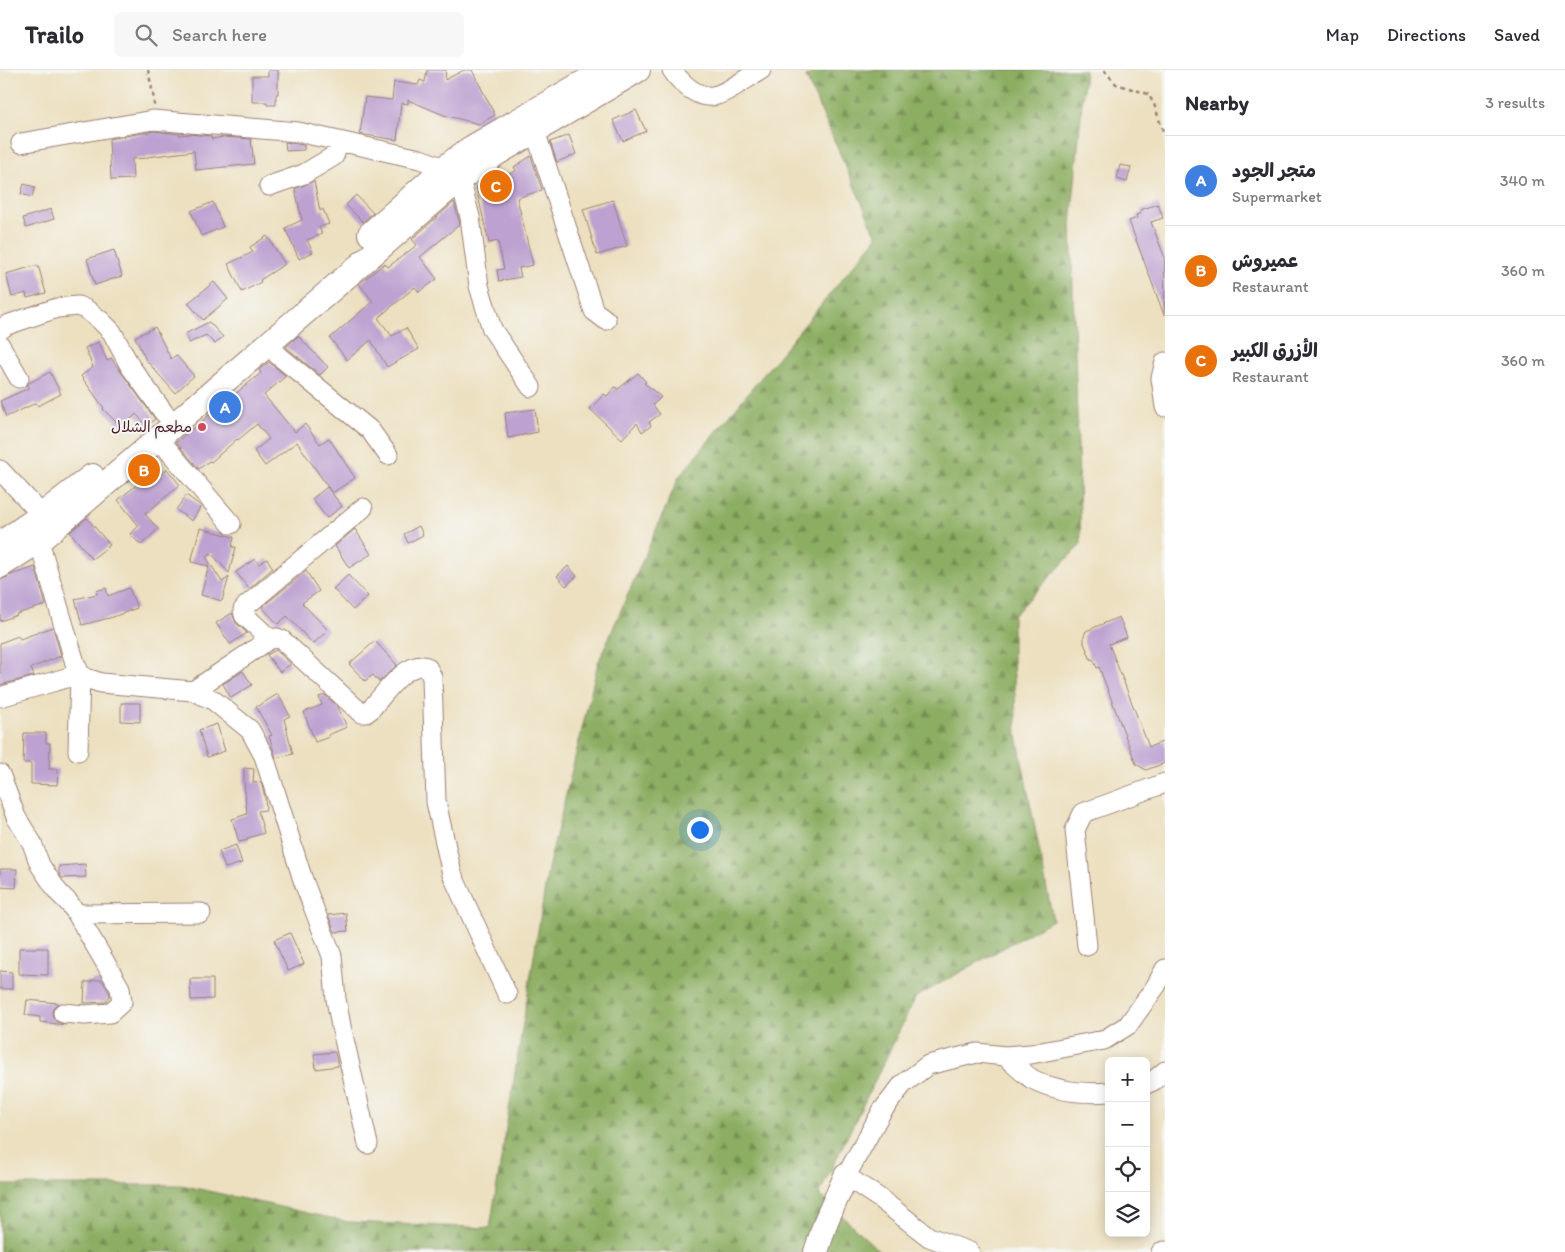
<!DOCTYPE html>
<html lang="en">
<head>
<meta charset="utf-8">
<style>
  body { margin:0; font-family:Itim,"Playpen Sans Arabic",sans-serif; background:#f7f7f7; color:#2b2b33 }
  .controls { position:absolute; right:15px; bottom:15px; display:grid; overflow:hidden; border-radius:8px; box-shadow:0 2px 12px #0003 }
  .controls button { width:45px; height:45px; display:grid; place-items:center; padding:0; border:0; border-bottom:1px solid #e1e1e2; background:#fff; color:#2b2b33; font:25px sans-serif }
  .you { position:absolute; left:699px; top:759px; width:18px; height:18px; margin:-12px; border:4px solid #fff; border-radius:50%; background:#1a73e8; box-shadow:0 0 0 8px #1a73e833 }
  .badge { display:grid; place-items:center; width:32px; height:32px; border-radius:50%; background:#0b8043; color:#fff; font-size:16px; font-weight:700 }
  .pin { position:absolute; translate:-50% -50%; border:2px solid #fff; box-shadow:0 1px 5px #0006 }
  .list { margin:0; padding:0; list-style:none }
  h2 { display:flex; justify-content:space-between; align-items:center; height:65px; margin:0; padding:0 20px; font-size:21px }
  h2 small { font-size:16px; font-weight:400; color:#7c7c81 }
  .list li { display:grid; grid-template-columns:32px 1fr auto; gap:15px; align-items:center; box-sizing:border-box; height:90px; padding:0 20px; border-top:1px solid #e1e1e2 }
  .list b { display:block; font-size:19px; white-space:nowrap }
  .list p { margin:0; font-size:16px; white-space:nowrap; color:#7c7c81 }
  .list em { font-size:16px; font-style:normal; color:#7c7c81 }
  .icon { flex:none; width:28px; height:28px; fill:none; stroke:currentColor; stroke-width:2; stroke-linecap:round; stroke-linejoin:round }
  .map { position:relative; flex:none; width:1165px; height:1182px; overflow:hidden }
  header { display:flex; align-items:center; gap:30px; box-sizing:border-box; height:70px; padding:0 25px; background:#fff; border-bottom:1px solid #e1e1e2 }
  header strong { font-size:24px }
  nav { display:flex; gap:28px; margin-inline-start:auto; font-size:18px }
  .search { width:350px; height:45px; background:#f7f7f7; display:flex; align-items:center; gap:12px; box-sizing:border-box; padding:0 18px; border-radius:8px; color:#7c7c81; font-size:19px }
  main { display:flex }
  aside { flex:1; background:#fff }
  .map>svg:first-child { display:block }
  .forest { fill:url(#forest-firs); stroke:#6b6646 }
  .building { fill:#bda2d1 }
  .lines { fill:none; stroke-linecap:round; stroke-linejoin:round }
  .minor-casing { stroke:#9b8076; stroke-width:21 }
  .major-casing { stroke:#9b8076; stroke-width:26 }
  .path { stroke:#9b8076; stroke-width:2.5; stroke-dasharray:4 4; stroke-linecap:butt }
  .minor { stroke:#fff; stroke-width:19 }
  .major { stroke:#fff; stroke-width:24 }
  .poi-dot { fill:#d1495b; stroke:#f6f6f2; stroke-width:2 }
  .labels { text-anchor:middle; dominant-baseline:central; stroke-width:4; stroke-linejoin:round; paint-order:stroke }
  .poi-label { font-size:15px; fill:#4a1f2b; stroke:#f6f6f2; text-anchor:end }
</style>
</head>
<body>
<header>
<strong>Trailo</strong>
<div class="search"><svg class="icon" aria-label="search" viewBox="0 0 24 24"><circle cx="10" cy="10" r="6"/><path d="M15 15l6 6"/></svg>Search here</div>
<nav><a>Map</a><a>Directions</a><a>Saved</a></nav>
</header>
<main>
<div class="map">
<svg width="1165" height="1182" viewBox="0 0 1165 1182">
  <defs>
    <pattern id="forest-firs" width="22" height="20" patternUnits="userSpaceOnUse" patternTransform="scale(1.25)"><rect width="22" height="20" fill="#8cae62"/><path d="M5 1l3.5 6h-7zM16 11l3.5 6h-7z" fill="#748d51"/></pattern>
  </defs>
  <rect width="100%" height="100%" fill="#f6f6f2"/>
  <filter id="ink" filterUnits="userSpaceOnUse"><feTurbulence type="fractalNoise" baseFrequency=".02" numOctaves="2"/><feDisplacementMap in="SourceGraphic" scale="10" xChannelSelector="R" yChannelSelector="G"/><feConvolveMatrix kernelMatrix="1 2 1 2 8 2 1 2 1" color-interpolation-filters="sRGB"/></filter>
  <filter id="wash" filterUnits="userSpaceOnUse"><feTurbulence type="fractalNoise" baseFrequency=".0096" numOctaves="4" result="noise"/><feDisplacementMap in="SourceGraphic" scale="20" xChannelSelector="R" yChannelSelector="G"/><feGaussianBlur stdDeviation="1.12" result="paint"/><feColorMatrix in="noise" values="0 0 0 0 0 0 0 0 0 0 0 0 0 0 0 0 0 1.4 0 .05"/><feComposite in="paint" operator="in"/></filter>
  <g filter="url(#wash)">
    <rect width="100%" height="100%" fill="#ece0c0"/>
    <!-- forest -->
    <path class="forest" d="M817,0H1085L1071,155L1081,474L1013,546V589L1017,666L1053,850L916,927L819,1124L880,1182H0V1115H181L348,1152L490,1158L548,799L598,593L679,407L877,167L806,7Z"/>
    <g id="blocks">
      <!-- building -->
      <path class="building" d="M268,0H278V24H276V35H267V32H252V6H268Z
        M427,0H446L445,10L464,0H472L495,45L479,54L444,45L408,30V34L401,33L397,70L360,64L365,27L392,30L394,12L418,15L420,10L425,12Z
        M636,40L646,61L623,71L613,50Z
        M154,61L180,64V65L189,64L211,66L212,69L223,67L251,69L254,94L196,100L194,81L147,87V88L132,89L133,109L111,110L109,69Z
        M569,65L576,84L557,92L550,72Z
        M285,72L304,75V80L286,81Z
        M531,86L542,120L517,128L533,195L519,198L521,207L499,211L497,200L504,199L498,171L489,173L476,117L516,101L514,97Z
        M1120,95L1131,97L1127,112L1117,109Z
        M314,111L320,141L323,139L329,154L319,157L322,164L307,170L313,182L299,189L285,158L302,150L295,119Z
        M24,114L35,117L32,127L21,124Z
        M356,125L373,143L363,152L346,135Z
        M613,130L627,176L597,185L583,139Z
        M213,132L223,157L201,166L191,141Z
        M454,132L460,154L420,187L437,209L419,222L415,217L378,248L392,266L406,258L419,279L387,297L371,270L347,290L330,268L373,231L359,214L385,193L388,197L417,175L412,169Z
        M1158,134L1163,148L1151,152L1165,188L1164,245L1129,151L1137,148L1136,145L1141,143L1140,140Z
        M51,139L54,149L26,158L23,148Z
        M267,166L285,194L260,210L261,212L242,222L228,194L253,182L250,177Z
        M114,180L122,206L95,215L87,189Z
        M38,195L46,223L27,228L26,223L12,227L6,204Z
        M214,212L228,229L203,250L188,233Z
        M209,252L223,267L215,274L206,265L189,273L185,264Z
        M155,257L171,289L176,285L194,306L175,323L146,290L135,267Z
        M298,266L328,297L320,305L286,277Z
        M99,272L107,291L111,288L155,349L147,356L136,344L122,358L103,339L104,338L81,306L93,297L85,278Z
        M269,292L286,306L264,325L295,362L305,354L320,374L329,368L355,408L332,423L297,372L265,396L254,381L269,369L257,354L238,370L237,369L211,392L209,391L199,399L176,372L261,303L259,300Z
        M50,302L61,324L38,336L36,333L6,347L0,331L29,318L27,315L29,313Z
        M638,303L646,312L644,313L661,327L653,335L660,344L649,352L651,356L642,362L637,353L622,369L590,339L604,324L607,326L615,317L618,319Z
        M535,339L538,362L508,368L505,343Z
        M151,393L160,405L167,399L180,415L145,444L158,459L141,475L130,464L139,456L118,430L139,413L134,407Z
        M327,417L342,436L327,448L312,429Z
        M186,425L201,436L192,451L176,440Z
        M87,448L110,475L92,489L70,462Z
        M419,456L423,465L408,473L404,464Z
        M200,458L234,467L232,477H236L229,503L211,483L206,487L222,512L229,507L222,531L201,525L209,496L191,492Z
        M355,459L371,484L349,498L335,476Z
        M255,489L259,494L267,489L273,498L249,519L236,502Z
        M568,496L577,506L566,516L557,506Z
        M35,497L46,535L16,544L17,545L0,551V511L11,505Z
        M306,501L319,521L302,533L328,560L313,574L287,546L278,554L262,537Z
        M348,505L368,526L353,540L333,519Z
        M106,518L108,526L129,518L137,538L113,547L82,555L75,529L97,524L96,521Z
        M232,543L236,553L247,563L230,574L216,553Z
        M1119,547L1127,567L1109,574L1149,677L1165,671V693L1146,700L1136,694L1099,597L1097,598L1093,589L1091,590L1084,573V566L1086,561Z
        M53,557L61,586L31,598L34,606L0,615V573L18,566L20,569Z
        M375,571L397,595L379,612L373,605L365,611L349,594Z
        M276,580L291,594L280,602L267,585Z
        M243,601L252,615L231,628L223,614Z
        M278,624L290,646L284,649L293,684L276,688L269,666L272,665L256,637Z
        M325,625L338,637L347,657L328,665L329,667L315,672L304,642L322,635L319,627Z
        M121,633H140V652L121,651Z
        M217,654L225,681L207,687L199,660Z
        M24,663H46V673H50L49,699H58L57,715L31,714V693H23Z
        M244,698L254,699L253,713L261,712L265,727L266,740L258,741L264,763L248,768V770L239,772L232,749L247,744L244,712Z
        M236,775L242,793L225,798L219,781Z
        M85,794L86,807L62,808L59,803V796Z
        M0,799H17L16,818L0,817Z
        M346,843L348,861L335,862L328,845Z
        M290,863L304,894L288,901L274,870Z
        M19,878H48V905L19,904Z
        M0,901L12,902V919H0Z
        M190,909H213V929L191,930Z
        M92,910H102L109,922L110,926L105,932L84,933L85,912H92Z
        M27,930L58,933L54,937L52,942L53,947L57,952L66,955L40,952V947L25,945Z
        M335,982L338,996L316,999L314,984Z"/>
    </g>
  </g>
  <g filter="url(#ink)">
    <use href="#blocks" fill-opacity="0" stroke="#9b8076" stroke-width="1"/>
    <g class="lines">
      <defs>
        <path id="minor" d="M672,0C681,13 699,31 717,25C730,21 748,7 761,0
          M535,61L594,241L606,250
          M21,73L153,50L298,62L420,89L444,98L460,109L470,147L479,216L492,259L531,317
          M269,116L304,104L334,86L339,71
          M0,260L7,255L57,238L78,236L87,240L100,250L112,262L130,296L164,343
          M268,274L279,286L370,360L388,385
          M0,275L19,308
          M1165,292L1161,308L1165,337
          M158,368L231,454
          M0,400L42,445
          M363,438L246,536L243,540L244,545L270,569L277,568L282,570L361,643H366L370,640C383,626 406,590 427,597L432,607L436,732L452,804L507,924
          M39,471L75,593L80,604L86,608L101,613L193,621L213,630L250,660L264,686L303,810L332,886L336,929L341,956L368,1074
          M193,621L270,569
          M0,627L80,604L78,681
          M0,704L16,747L32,773L40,795L58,822L69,833L77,844L120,918L122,932L110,943L85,945L63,943
          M77,844L201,843
          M1087,876L1075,760L1083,743L1165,713
          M1005,986C1014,994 1023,1003 1032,1009C1055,1021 1084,1024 1109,1022
          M1146,1014L1153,1011L1165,1001
          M970,1182L929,1167L879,1128L846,1106L882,1041L903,1014L928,995L977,983L1005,986L1031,984L1104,970L1128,955L1156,916L1165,899
          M1161,1182L1165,1181"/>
        <path id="major" d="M370,164L444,98L471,78L605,0
          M0,474L42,445L92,406
          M0,496L39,471L460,109L496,84L638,0
          M816,1182L826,1151L846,1106"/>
      </defs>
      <!-- minor casing -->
      <use href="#minor" class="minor-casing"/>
      <!-- major casing -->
      <use href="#major" class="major-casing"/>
      <!-- path -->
      <path class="path" d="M148,0L154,29V36
        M1104,0L1116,14L1148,24L1154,34L1165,67"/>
      <!-- minor -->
      <use href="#minor" class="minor"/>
      <!-- major -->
      <use href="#major" class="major"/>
    </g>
  </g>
  <!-- markers -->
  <circle class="poi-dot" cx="202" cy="357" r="5"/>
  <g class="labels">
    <!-- poi labels -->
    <g class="poi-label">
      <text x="192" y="357">مطعم الشلال</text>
    </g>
  </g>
</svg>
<div class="controls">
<button>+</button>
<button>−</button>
<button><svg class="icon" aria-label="locate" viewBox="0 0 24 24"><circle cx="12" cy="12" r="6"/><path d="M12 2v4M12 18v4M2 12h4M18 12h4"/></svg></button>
<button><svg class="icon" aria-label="layers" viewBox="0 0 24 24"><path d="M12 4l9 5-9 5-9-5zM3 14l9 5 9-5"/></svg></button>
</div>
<div class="you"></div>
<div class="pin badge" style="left:225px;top:337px;background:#3f7fe0">A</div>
<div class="pin badge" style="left:144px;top:400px;background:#e8710a">B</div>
<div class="pin badge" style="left:496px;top:116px;background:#e8710a">C</div>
</div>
<aside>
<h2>Nearby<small>3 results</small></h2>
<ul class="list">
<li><span class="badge" style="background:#3f7fe0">A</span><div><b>متجر الجود</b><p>Supermarket</p></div><em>340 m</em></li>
<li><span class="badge" style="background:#e8710a">B</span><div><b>عميروش</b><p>Restaurant</p></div><em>360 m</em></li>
<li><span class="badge" style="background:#e8710a">C</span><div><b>الأزرق الكبير</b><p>Restaurant</p></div><em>360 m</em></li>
</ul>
</aside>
</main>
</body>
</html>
